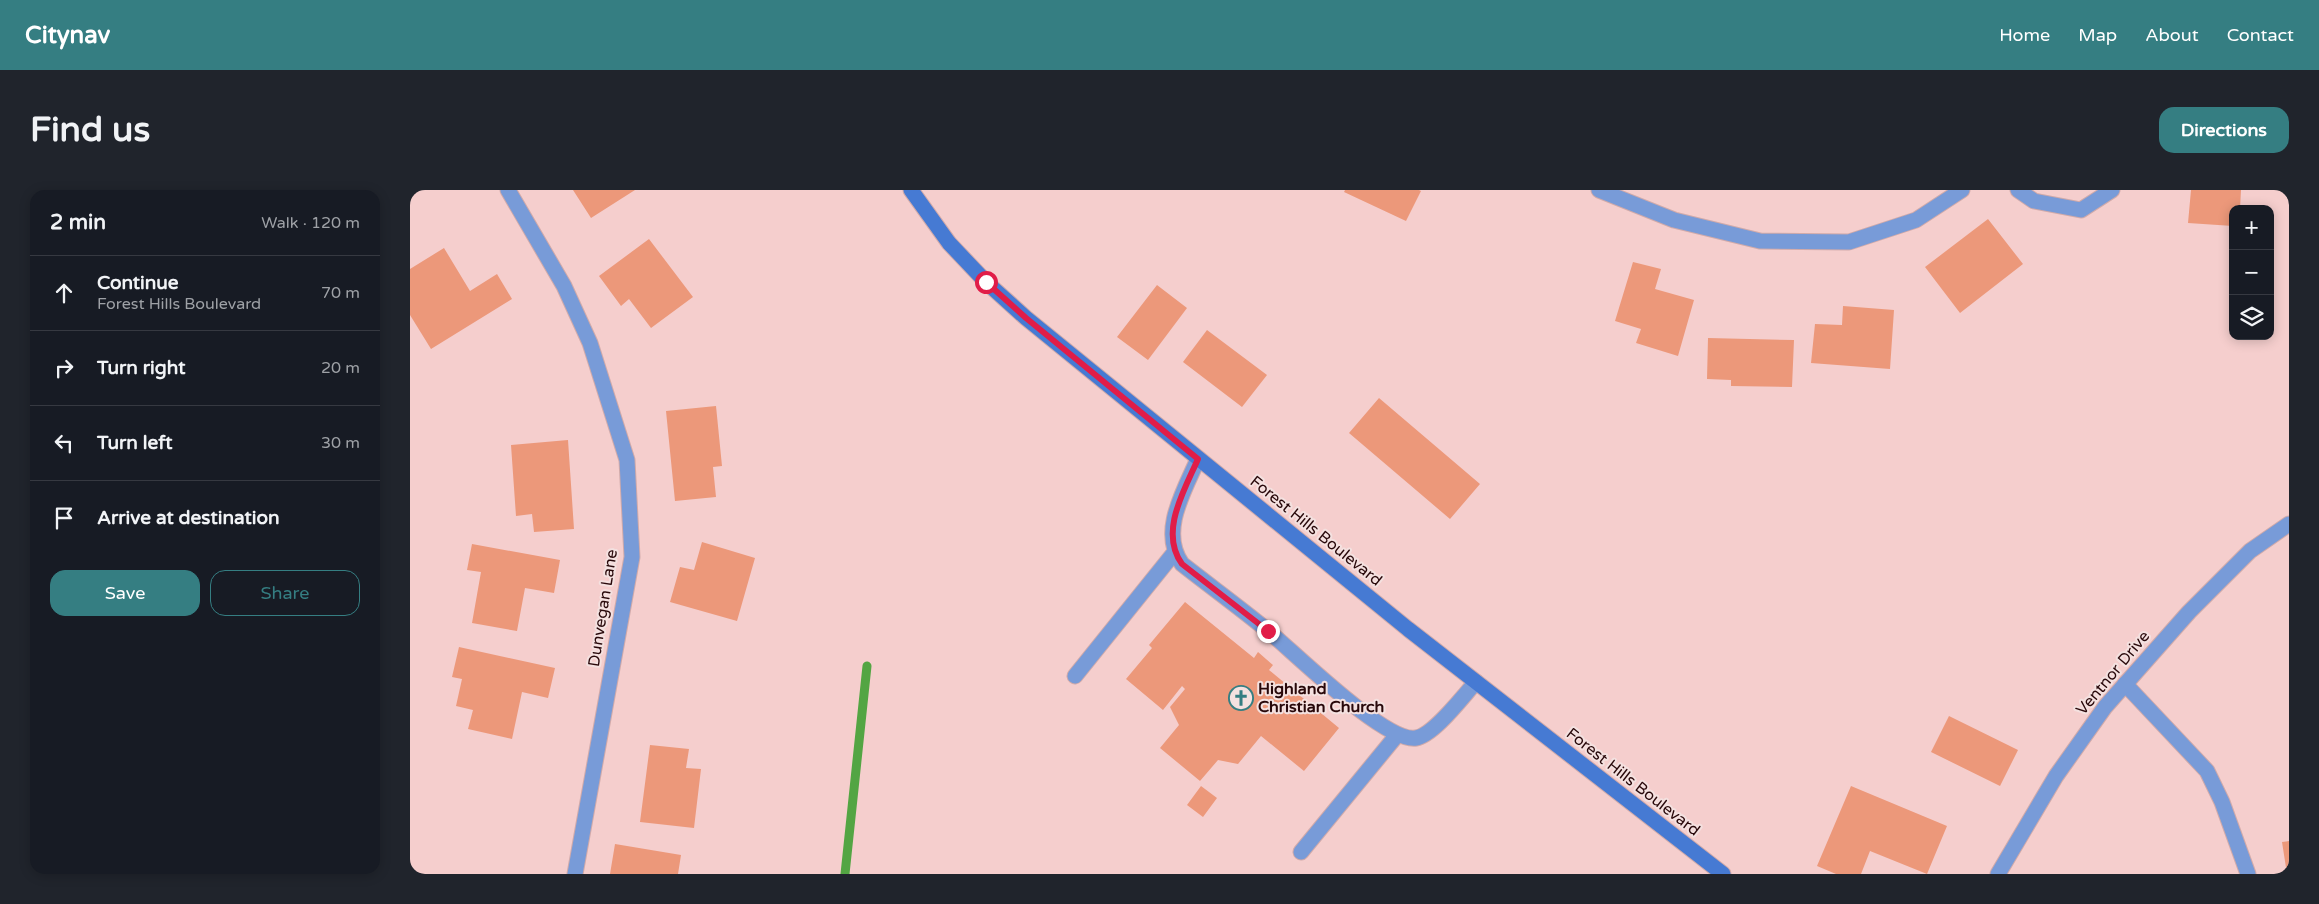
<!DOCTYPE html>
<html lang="en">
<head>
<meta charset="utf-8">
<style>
  body { margin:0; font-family:"Varela Round",sans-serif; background:#20242c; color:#f1f3f6 }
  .controls { position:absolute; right:15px; top:15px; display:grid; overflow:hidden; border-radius:10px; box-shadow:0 2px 12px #0003 }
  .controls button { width:45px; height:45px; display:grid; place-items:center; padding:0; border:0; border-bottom:1px solid #363941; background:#171b24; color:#f1f3f6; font:25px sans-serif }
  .stop { position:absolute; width:15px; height:15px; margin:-11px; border:4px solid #e11d48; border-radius:50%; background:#fff }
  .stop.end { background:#e11d48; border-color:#fff; box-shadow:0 1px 5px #0008 }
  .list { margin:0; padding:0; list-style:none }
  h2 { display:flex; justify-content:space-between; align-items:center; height:65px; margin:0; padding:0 20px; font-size:21px }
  h2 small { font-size:16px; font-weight:400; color:#9ea1a6 }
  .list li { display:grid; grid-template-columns:32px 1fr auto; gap:15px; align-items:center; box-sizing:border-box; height:75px; padding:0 20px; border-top:1px solid #363941 }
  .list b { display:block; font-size:19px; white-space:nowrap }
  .list p { margin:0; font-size:16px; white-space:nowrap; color:#9ea1a6 }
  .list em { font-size:16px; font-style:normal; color:#9ea1a6 }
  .actions { display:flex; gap:10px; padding:15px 20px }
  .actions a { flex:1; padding:11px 0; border:1px solid #357e82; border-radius:15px; text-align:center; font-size:18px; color:#357e82 }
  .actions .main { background:#357e82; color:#fff }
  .icon { flex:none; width:28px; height:28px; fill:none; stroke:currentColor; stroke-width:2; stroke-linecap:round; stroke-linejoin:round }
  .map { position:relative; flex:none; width:1879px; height:684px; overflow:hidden; border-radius:15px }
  header { display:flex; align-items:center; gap:30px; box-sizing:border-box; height:70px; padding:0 25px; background:#357e82; color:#fff }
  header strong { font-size:24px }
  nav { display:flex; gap:28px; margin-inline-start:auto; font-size:18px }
  .intro { display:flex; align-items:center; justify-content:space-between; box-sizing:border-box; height:120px; padding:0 30px }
  h1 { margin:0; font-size:35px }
  .button { padding:12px 22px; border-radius:15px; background:#357e82; color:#fff; font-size:18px; font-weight:700 }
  main { display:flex; gap:30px; padding:0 30px }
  aside { flex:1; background:#171b24; border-radius:15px; box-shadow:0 2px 12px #0003 }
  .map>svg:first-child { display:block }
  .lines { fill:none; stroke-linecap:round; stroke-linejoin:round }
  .stream { stroke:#53a543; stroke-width:9 }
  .building { fill:#ec987a }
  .service-casing { stroke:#d0aaaa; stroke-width:17 }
  .minor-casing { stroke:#d0aaaa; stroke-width:17 }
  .secondary-casing { stroke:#d0aaaa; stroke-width:17 }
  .service { stroke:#789bd8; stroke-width:15 }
  .minor { stroke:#789bd8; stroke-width:15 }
  .secondary { stroke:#467ad3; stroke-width:15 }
  .route { stroke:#e11d48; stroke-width:6 }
  .labels { text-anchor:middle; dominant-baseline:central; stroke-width:4; stroke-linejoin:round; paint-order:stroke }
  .street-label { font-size:16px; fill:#28080a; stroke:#f4e1e0 }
  .poi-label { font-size:16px; font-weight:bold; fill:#28080a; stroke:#f4e1e0; text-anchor:start }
</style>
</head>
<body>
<header>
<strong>Citynav</strong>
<nav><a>Home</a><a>Map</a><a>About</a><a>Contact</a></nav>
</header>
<div class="intro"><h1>Find us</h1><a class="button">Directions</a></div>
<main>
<aside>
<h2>2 min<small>Walk · 120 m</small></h2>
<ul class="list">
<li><svg class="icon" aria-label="ahead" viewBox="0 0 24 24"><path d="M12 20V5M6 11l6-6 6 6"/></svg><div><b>Continue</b><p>Forest Hills Boulevard</p></div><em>70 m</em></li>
<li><svg class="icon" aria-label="right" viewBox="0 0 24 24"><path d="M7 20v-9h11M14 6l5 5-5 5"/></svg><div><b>Turn right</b></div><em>20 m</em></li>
<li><svg class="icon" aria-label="left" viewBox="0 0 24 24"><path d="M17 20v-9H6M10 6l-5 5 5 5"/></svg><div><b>Turn left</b></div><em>30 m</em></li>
<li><svg class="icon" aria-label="arrive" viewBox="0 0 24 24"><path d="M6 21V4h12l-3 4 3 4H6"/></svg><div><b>Arrive at destination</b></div></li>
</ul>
<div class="actions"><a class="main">Save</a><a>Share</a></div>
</aside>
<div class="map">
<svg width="1879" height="684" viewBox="0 0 1879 684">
  <rect width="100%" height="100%" fill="#f5cecd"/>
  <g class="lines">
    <!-- stream -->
    <path class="stream" d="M435,684L457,476"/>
  </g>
  <!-- building -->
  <path class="building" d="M163,0H225L181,28Z
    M935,0H1009L1011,1L996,31L934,2Z
    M1781,0H1831L1830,19H1823V36L1778,33Z
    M1578,29L1613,74L1550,123L1515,77Z
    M239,49L283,107L241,138L219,109L211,116L189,86Z
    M34,58L60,101L87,84L102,109L21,159L0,125V79Z
    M1223,72L1251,79L1245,99L1284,110L1268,166L1226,153L1231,139L1205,131Z
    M747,95L777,118L738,170L707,147Z
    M1433,116L1484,120L1480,179L1401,173L1405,134L1432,135Z
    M797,140L857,185L832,217L773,172Z
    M1298,148L1384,150L1382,197L1321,196V190L1297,189Z
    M969,208L1070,294L1040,329L939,243Z
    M306,216L312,276L303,277L306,307L265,311L256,221Z
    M158,250L164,339L124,342L122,324L106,326L101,255Z
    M292,352L345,368L327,431L260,412L270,377L284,380Z
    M62,354L150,370L144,403L115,398L107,441L62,433L71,382L57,380Z
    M775,412L844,468L848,462L863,475L859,480L929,538L894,581L851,546L828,574L808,570L790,591L750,558L769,535L760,517L775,499L772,496L753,520L716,489L742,458L739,455Z
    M49,457L145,478L138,508L112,502L102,549L58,539L63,520L46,516L52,489L42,487Z
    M1539,526L1608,560L1590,596L1521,562Z
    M240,555L279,559L276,578L291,579L284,638L230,632Z
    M791,596L807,608L793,627L777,615Z
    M1441,596L1537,636L1517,684L1460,661L1451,684H1426L1407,676Z
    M1879,651V684H1877L1872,652Z
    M205,654L271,665L268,684H200Z"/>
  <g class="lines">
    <defs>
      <path id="service" d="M788,269C774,301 749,342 772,374C800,396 829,417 857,440C883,461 975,553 1006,548C1024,545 1053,506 1066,492
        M665,486L764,363
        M1715,494L1797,581L1812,612L1838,684
        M891,662L987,545"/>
      <path id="minor" d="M98,0L154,96L180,153L217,270L222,367L165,684
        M1189,0L1264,30L1350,51L1439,52L1506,30L1552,0
        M1608,0L1624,11L1671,20L1702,0
        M1588,684L1646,586L1695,517L1779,422L1840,361L1879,334"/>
      <path id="secondary" d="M501,0L539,53L576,92L616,128L998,439L1313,684"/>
    </defs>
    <!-- service casing -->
    <use href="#service" class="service-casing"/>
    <!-- minor casing -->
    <use href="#minor" class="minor-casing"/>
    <!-- secondary casing -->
    <use href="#secondary" class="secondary-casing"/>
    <!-- service -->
    <use href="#service" class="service"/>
    <!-- minor -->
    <use href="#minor" class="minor"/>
    <!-- secondary -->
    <use href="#secondary" class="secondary"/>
  </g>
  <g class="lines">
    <!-- route -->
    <path class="route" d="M576,92L616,128L788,269C774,301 749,342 772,374L858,441"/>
  </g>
  <!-- icons -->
  <defs>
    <symbol id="church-ring" viewBox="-11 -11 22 22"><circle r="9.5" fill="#f4e1e0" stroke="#357e82" stroke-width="1.5"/><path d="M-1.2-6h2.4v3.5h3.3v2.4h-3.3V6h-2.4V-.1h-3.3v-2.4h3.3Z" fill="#357e82"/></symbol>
  </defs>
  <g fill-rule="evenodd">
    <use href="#church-ring" x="817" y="494" width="28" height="28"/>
  </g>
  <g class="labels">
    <!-- street labels -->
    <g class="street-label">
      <text transform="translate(906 341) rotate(39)">Forest Hills Boulevard</text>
      <text transform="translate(193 418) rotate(-81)">Dunvegan Lane</text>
      <text transform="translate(1703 483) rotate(-50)">Ventnor Drive</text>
      <text transform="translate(1223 592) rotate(38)">Forest Hills Boulevard</text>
    </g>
    <!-- poi labels -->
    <g class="poi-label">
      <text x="848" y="499">Highland<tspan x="848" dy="18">Christian Church</tspan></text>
    </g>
  </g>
</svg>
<div class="controls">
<button>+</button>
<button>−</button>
<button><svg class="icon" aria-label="layers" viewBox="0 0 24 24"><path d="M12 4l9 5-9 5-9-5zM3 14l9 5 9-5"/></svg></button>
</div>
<div class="stop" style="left:576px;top:92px"></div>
<div class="stop end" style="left:858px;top:441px"></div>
</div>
</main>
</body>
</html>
